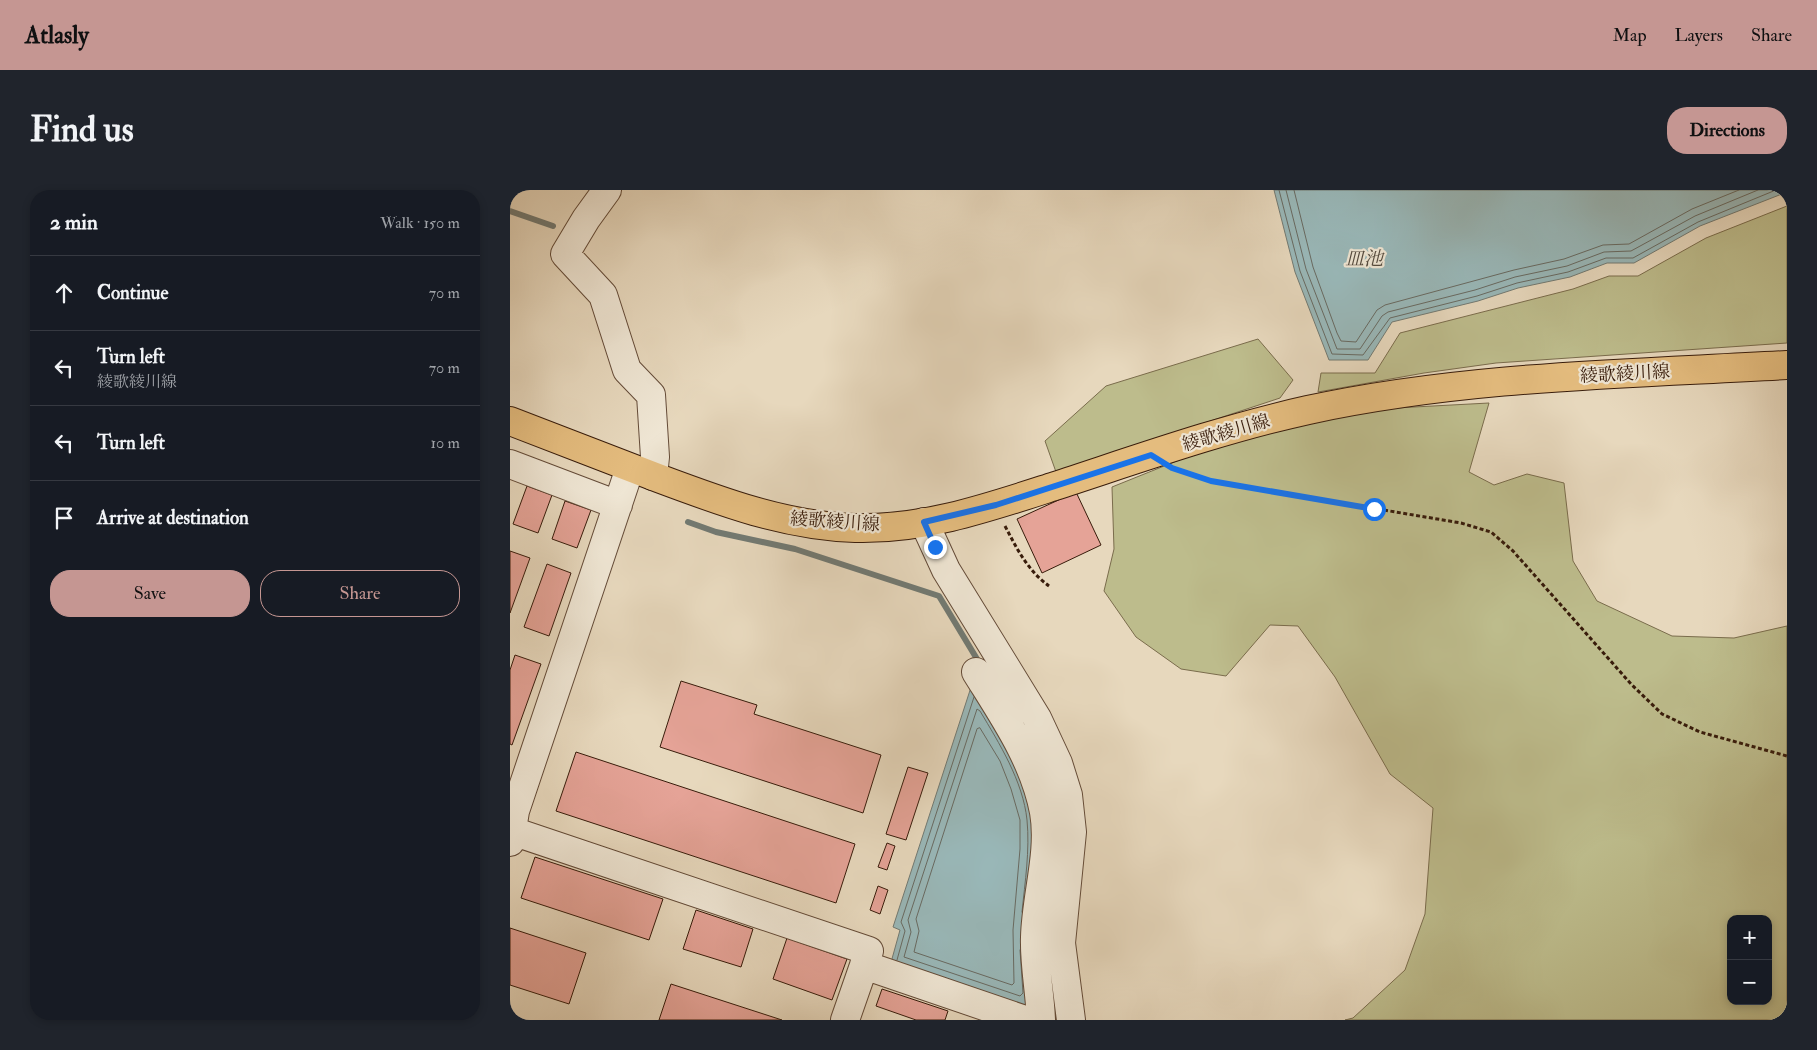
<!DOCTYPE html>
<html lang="en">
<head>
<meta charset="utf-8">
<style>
  body { margin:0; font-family:"IM FELL Double Pica","Noto Serif JP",serif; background:#20242c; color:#f1f3f6 }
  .controls { position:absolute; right:15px; bottom:15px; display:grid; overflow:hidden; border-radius:10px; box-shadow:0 2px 8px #0003 }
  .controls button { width:45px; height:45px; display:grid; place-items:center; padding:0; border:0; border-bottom:1px solid #363941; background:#171b24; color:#f1f3f6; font:25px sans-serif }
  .stop { position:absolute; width:15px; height:15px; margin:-11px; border:4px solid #1a73e8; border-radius:50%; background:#fff }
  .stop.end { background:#1a73e8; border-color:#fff; box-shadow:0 1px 5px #0008 }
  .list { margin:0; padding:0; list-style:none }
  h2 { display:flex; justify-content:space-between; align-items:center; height:65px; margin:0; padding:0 20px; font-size:21px }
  h2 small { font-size:16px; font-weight:400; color:#9ea1a6 }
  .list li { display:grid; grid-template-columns:32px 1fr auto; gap:15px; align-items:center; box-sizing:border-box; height:75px; padding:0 20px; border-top:1px solid #363941 }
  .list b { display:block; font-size:19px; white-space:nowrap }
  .list p { margin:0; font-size:16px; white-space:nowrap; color:#9ea1a6 }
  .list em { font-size:16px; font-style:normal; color:#9ea1a6 }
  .actions { display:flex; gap:10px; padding:15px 20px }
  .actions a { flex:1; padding:11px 0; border:1px solid #c59692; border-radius:20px; text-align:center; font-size:18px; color:#c59692 }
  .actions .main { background:#c59692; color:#111 }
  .icon { flex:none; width:28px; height:28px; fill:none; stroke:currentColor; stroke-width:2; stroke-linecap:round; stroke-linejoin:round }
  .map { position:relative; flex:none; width:1277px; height:830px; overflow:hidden; border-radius:20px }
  header { display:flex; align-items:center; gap:30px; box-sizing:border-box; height:70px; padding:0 25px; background:#c59692; color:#111 }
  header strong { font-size:24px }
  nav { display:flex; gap:28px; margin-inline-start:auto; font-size:18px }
  .intro { display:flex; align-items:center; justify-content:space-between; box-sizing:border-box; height:120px; padding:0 30px }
  h1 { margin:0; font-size:35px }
  .button { padding:12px 22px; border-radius:20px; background:#c59692; color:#111; font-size:18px; font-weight:700 }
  main { display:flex; gap:30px; padding:0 30px }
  aside { flex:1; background:#171b24; border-radius:20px; box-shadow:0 2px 8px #0003 }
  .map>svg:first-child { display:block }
  .green { fill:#bdbc8c; stroke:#7a6c4c; fill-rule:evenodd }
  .water { fill:#99b8b9; stroke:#727a73 }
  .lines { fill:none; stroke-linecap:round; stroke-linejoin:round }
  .shore { stroke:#686a62; stroke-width:1 }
  .stream { stroke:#727a73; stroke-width:6 }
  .building { fill:#e5a397; stroke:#381c0b }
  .minor-casing { stroke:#644b38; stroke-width:30 }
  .major-casing { stroke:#381c0b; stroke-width:30 }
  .path { stroke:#381c0b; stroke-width:3; stroke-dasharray:4 2.5; stroke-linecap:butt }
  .minor { stroke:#efe6d4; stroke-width:28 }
  .major { stroke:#e4bc7e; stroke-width:28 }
  .route { stroke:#1a73e8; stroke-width:6 }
  .labels { text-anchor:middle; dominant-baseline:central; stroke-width:4.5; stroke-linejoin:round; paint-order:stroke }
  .street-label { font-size:18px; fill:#381c0b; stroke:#efe6d4 }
  .water-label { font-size:19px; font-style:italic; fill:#554b3f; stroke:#efe6d4 }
</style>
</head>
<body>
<header>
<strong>Atlasly</strong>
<nav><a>Map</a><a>Layers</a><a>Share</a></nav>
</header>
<div class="intro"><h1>Find us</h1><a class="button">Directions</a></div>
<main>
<aside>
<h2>2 min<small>Walk · 150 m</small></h2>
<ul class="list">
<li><svg class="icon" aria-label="ahead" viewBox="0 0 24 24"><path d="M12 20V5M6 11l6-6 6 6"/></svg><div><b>Continue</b></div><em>70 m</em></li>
<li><svg class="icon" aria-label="left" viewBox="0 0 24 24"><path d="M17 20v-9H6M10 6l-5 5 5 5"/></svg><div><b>Turn left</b><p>綾歌綾川線</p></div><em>70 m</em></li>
<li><svg class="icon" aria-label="left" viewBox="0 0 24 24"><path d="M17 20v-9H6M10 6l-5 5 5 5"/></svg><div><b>Turn left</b></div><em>10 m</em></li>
<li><svg class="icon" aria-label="arrive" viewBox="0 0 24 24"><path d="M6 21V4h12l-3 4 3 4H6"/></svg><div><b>Arrive at destination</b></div></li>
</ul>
<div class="actions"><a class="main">Save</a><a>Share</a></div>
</aside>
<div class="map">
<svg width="1277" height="830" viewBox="0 0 1277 830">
  <rect width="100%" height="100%" fill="#e7d8bd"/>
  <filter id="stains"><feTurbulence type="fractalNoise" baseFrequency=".004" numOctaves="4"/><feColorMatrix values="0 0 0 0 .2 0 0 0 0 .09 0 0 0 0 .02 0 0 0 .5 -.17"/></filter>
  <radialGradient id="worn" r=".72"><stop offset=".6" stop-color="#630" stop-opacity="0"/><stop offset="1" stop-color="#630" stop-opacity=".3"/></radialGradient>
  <!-- green -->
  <path class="green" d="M1277,16V153L986,173L914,183L808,202L811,183H865L890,143L1063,99L1099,86H1128L1196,48Z
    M748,149L783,190L770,208L546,282L535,251L596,196Z
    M979,213L959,282L984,295L1017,284L1054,293L1063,371L1087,411L1162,446L1224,448L1277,436V830H835L843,828L895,780L915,724L923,618L880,584L825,487L788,436L760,435L716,486L671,479L626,447L594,401L604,359L602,297L689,262L848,220ZM1221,729H1258V811H1221Z"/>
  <!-- water -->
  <path class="water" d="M764,0H1277V2L1190,36L1124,73H1097L1060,87L1008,98L968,111L882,132L858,170H819L785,82Z
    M464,488L528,627L525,823L380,776L390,740L383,737Z"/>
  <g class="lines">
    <!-- shore -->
    <path class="shore" d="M769,0L790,81L822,164L853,165L880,128L967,106L1007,93L1058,82L1096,68H1123L1188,32L1266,0
      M776,0L796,79L827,159H850L872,126L878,122L965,100L1005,87L1057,76L1094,62L1121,61L1185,26L1248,0
      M784,0L803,77L827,143L831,151L846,152L867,120L875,115L1004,80L1054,69L1093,55L1119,54L1182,19L1229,0
      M470,538L490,571L501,599L510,630V659L503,740L504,793L502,795L404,762L409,741L406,729L467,539Z
      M510,760L513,803L510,806L394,767L401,742L398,730L467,519L470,521C489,553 513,591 517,630C520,660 515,692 512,722
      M387,770L395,741L391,732L464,507"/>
    <!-- stream -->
    <path class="stream" d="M0,21L43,36
      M178,332L206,342L285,359L429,406L470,474"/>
  </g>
  <!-- building -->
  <path class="building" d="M17,296L42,305L28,343L3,334Z
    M566,302L591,355L532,383L507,329Z
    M55,311L81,320L67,358L42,349Z
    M0,361L20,368L0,423Z
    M37,374L61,383L39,446L14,437Z
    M5,465L31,474L2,555L0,554V480Z
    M171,491L247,515L244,524L371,565L353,623L150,557Z
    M66,562L345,654L326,713L46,621Z
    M398,577L418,583L396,650L376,644Z
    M377,653L385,656L377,680L368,677Z
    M25,667L153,709L139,750L11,708Z
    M368,696L378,700L370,724L360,720Z
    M186,720L243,739L231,777L173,759Z
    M0,738L76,763L59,814L0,795Z
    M277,748L337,769L322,810L263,789Z
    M161,794L272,830H149Z
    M372,799L438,821L435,830H406L366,816Z"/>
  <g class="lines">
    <defs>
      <path id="minor" d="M97,0L76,29L55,64L93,105L117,180L141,205L145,267L143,286
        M0,274L108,315
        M414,332L436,380L527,528L548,573L558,605L562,642L551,753L561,830
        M466,482C494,527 524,570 534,622C541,662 526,706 525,747C524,775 530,802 531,830
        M2,641L359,761L335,830
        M0,652L5,621L120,278
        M354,775L515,830"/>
      <path id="major" d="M0,231C49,250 99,269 148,288C212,312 276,336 345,338C414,340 480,317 545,296C628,269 712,239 798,220C955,186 1117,184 1277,175"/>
    </defs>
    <!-- minor casing -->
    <use href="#minor" class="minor-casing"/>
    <!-- major casing -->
    <use href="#major" class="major-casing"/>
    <!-- path -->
    <path class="path" d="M670,281L701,291L951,333L981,342L1003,361L1121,494L1152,524L1190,542L1277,566
      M495,336C507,359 518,381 539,396"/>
    <!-- minor -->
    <use href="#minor" class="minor"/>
    <!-- major -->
    <use href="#major" class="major"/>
  </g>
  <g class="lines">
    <!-- route -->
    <path class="route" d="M425,357L414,332L486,315L641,265L662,278L701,291L864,319"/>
  </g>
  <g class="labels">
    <!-- street labels -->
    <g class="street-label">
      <text transform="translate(1115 184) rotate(-3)">綾歌綾川線</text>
      <text transform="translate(716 243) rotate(-16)">綾歌綾川線</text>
      <text transform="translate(325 332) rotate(4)">綾歌綾川線</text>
    </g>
    <!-- water labels -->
    <g class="water-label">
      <text x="854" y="69">皿池</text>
    </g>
  </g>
  <rect width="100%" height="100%" filter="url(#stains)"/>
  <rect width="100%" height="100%" fill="url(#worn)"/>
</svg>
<div class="controls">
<button>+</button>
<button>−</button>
</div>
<div class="stop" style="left:864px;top:319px"></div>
<div class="stop end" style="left:425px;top:357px"></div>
</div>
</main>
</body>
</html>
